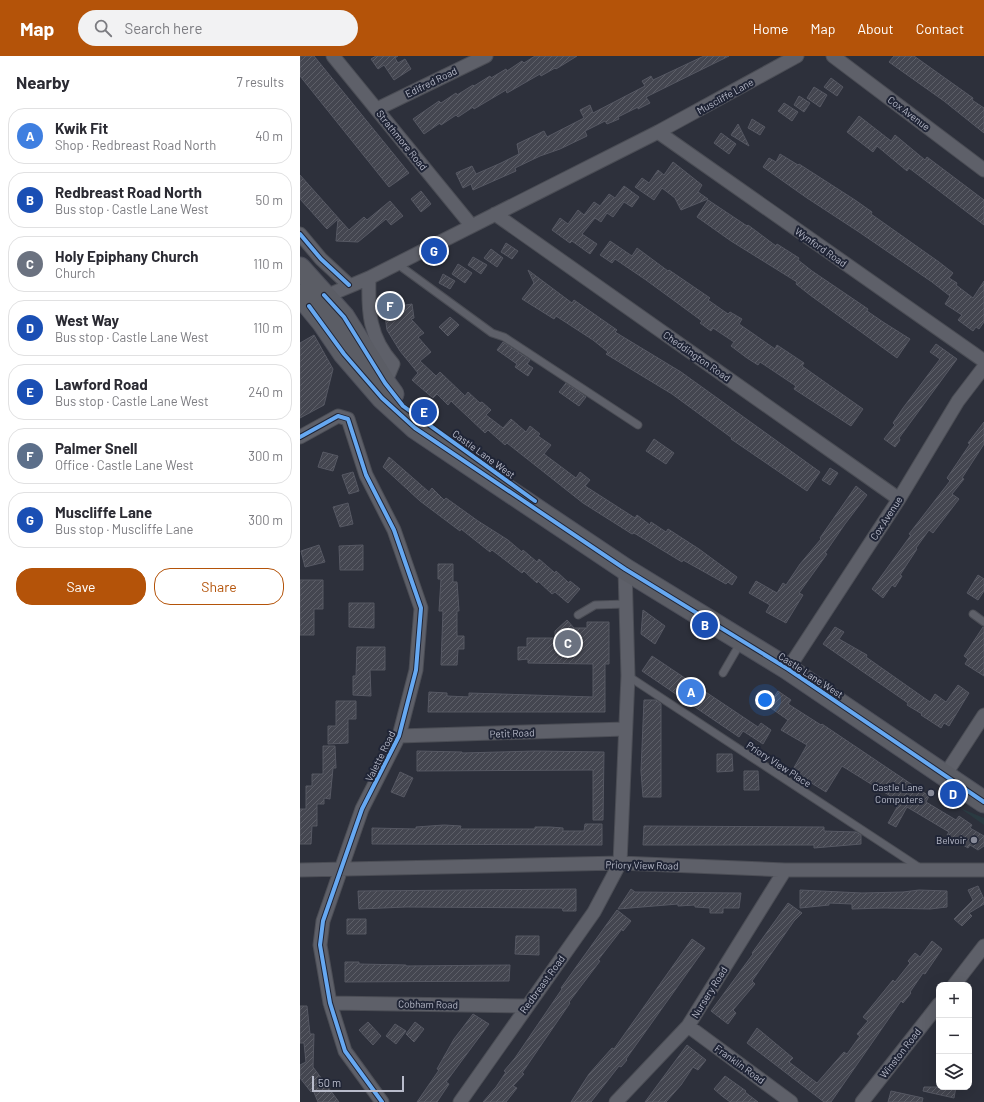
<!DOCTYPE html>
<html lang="en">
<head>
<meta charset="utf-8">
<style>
  body { margin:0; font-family:Barlow,sans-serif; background:#f2f2f3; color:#2b2b33 }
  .controls { position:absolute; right:12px; bottom:12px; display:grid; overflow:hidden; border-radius:8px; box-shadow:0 4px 16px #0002 }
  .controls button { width:36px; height:36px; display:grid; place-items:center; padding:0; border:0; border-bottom:1px solid #e1e1e2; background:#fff; color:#2b2b33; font:20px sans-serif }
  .scale { position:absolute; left:12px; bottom:10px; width:92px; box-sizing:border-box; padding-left:4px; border:2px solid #b9bccb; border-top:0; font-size:11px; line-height:14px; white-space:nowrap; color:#b9bccb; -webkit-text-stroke:3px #202536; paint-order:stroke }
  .you { position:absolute; left:465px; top:644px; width:14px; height:14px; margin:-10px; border:3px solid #fff; border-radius:50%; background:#1a73e8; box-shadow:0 0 0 6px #1a73e833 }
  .badge { display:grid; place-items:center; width:26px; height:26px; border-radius:50%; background:#b45309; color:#fff; font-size:13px; font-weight:700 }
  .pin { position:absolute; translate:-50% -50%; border:2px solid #fff; box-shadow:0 1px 4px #0006 }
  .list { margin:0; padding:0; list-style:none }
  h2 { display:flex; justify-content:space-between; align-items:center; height:52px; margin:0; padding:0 16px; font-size:17px }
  h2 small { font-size:13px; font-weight:400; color:#7c7c81 }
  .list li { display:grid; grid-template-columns:26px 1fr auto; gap:12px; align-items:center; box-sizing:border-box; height:56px; margin:0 8px 8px; padding:0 8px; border:1px solid #e1e1e2; border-radius:16px }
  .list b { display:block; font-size:15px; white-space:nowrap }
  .list p { margin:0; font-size:13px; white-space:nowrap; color:#7c7c81 }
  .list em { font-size:13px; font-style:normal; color:#7c7c81 }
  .actions { display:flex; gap:8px; padding:12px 16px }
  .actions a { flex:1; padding:9px 0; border:1px solid #b45309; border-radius:16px; text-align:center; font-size:14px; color:#b45309 }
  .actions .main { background:#b45309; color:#fff }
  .icon { flex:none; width:22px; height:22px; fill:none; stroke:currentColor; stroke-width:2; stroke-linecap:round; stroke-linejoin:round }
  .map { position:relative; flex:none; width:684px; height:1046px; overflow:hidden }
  header { display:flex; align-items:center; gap:24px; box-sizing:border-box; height:56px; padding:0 20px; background:#b45309; color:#fff }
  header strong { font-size:19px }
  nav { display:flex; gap:22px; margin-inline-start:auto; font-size:14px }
  .search { width:280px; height:36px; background:#f2f2f3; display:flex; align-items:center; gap:10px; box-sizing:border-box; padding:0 14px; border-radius:22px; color:#7c7c81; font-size:15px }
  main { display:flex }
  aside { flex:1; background:#fff }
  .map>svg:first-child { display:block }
  .grass { fill:#2a3a41 }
  .building { fill:url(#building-hatch); stroke:#565863 }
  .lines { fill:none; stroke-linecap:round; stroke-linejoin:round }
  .lane-casing { stroke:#4b4d55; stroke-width:9 }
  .street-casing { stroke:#4b4d55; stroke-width:15 }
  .primary-casing { stroke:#4b4d58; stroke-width:23 }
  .lane { stroke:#5e6069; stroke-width:7 }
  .street { stroke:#5e6069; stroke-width:13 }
  .primary { stroke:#5b5d65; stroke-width:21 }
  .cycleway-casing { stroke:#202536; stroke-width:6 }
  .cycleway { stroke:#66a8f1; stroke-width:4 }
  .poi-dot { fill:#888b99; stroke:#202536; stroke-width:1.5 }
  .labels { text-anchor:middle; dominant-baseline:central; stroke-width:4; stroke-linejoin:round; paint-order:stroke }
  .street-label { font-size:10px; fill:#b9bccb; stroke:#202536 }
  .poi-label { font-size:10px; fill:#b9bccb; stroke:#202536; text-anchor:end }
</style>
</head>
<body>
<header>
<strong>Map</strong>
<div class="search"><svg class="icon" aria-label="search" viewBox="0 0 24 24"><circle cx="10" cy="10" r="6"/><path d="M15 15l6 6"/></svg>Search here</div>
<nav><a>Home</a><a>Map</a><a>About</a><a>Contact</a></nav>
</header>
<main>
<aside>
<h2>Nearby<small>7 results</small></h2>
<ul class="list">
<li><span class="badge" style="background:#3f7fe0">A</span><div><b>Kwik Fit</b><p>Shop · Redbreast Road North</p></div><em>40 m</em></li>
<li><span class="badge" style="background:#1a4fb4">B</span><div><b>Redbreast Road North</b><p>Bus stop · Castle Lane West</p></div><em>50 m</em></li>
<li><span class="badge" style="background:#6b7280">C</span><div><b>Holy Epiphany Church</b><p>Church</p></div><em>110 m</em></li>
<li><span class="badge" style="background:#1a4fb4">D</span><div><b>West Way</b><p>Bus stop · Castle Lane West</p></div><em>110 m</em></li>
<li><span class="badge" style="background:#1a4fb4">E</span><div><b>Lawford Road</b><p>Bus stop · Castle Lane West</p></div><em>240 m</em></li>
<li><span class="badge" style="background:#5c6f8a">F</span><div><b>Palmer Snell</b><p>Office · Castle Lane West</p></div><em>300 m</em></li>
<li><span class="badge" style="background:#1a4fb4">G</span><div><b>Muscliffe Lane</b><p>Bus stop · Muscliffe Lane</p></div><em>300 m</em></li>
</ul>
<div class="actions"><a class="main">Save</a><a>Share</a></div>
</aside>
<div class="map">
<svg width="684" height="1046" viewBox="0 0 684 1046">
  <defs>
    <pattern id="building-hatch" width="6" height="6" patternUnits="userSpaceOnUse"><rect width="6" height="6" fill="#444650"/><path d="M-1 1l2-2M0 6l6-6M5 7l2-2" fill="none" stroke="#5d5f68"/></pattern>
  </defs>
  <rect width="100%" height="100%" fill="#2d303b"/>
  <!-- grass -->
  <path class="grass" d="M660,752L684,762V769Z"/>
  <!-- building -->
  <path class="building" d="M0,0H14L109,117L89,131L0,20Z
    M76,0H98L95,2L98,7L105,3L111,13L94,24L84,9L78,13L71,3Z
    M235,0H277L256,13L255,12L241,20L240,18L207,37L206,34L174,53L173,51L158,61L156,59L141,69L140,67L124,78L113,63L139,45L141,47L156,37L157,39L173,29L174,30L190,20L191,22L206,13L207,15L222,5L224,7Z
    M404,0H429L346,41L350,47L338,53V51L318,61L319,63L307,68L305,65L285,75L287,80L260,93L240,100L215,112L216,115L173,134L171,128L163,132L156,117L172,110L176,118L201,107L219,98L217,88L244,75L247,81L284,62L280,54L290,49L293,57L345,30L342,25L351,20L353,24Z
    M594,0H614L673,42L672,44L684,52V77L644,45L589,6Z
    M531,22L543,31L537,40L524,31Z
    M514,31L527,39L520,51L507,42Z
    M499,40L510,47L504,56L494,49Z
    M484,47L498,56L492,65L478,55Z
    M559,60L591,85L595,79L625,104L627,101L684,144V169L609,112L607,115L577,90L573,96L547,76Z
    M452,63L465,71L460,79L448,72Z
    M438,68L449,90L431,79Z
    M421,77L436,88L429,98L414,87Z
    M480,98L498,109L499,108L555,144L572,156L571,158L639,206L653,217L649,222L657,227L656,229L673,242L684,225V266L679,273L676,271L673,275L658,264L662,259L645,248L650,240L632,226L559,176L507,142L463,111L469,102L476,106Z
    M373,106L402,129L398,136L408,143L381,154L375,142L362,132L354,144L335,131L342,122L349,127L358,114L364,119Z
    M0,119L49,174L64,161L67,164L90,145L103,160L91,169L86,163L58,186L36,185L38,163L27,173L0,143Z
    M324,130L339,141L332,151L324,146L313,161L307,157L301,166L295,162L282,178L297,188L290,198L272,185L270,187L252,174L260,162L268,168L278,154L284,159L294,146L300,150L309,138L315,142Z
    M121,135L131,148L121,156L111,143Z
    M408,144L447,170L448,169L476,190L477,188L499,202L498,204L512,215L568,253L567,255L583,266L610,283L597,302L510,239L496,228L497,226L431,185L397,161Z
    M310,185L332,200L337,192L368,215L369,214L410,242L408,244L428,258L430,256L442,263L439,268L455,279L475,293L477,289L504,307L502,310L563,353L551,370L494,333L496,330L460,306L458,309L447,302L431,290L434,286L413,272L411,275L400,267L402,265L346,224L315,203L312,207L300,199Z
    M206,187L218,195L212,203L201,196Z
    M191,193L203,202L197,211L184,202Z
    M173,201L187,209L181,218L168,209Z
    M158,208L172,217L165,227L152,218Z
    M228,214L272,247L274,244L317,274L315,276L381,316L520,416L507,435L431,383L432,382L372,338L306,298L308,296L293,284L256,260L254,263L222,243L234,227Z
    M143,218L155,225L150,233L139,227Z
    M98,242L99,250L112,248L114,262L111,263L124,277L118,281L131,296L120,305L136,320L140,316L165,340L168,336L180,347L182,346L191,354L186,359L203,372L211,363L226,376L230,370L240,378L238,380L251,389L244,398L276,422L280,416L290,424L285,430L335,462L337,459L350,469L351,466L366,476L368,473L399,493L437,521L432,529L428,526L426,528L383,504L382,506L334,477L332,478L283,447L207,387L205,389L188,374L185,377L151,345L148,349L137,338L133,342L120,331L112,324L118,317L100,295L87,274L84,253L86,249Z
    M150,261L159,269L148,280L139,271Z
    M14,279L33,313L24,349L0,362V287Z
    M203,286L230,304L227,308L233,312L228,320L215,311L217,308L197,294Z
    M636,288L657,303L599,382L600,384L595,391L584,383L595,369L593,367L603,352L640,303L630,296Z
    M266,327L286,341L279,350L259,336Z
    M684,366V388L662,422L664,423L652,438L659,443L633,477L629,474L616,492L617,493L600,519L602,520L595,531L592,529L583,542L572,533L611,479L609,478L650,425L647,422L670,388L668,387Z
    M354,383L374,397L366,408L346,395Z
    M23,396L38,400L33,415L18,411Z
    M89,401L129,436L132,432L144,444L146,442L178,465L208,484L222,496L223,494L237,506L239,503L255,517L256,515L269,527L270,525L280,533L268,547L255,536L252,538L238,525L237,527L224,515L222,517L192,494L190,496L161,473L160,475L120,445L83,411Z
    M530,412L538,417L530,429L522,424Z
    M53,416L59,435L49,438L42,419Z
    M556,430L567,439L545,468L525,497L527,498L499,537L503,539L486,567L466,556L470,549L449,537L456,525L477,537L483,527L486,529L500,508L521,483L520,482Z
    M48,447L53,468L40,471L33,451Z
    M19,489L25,506L5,511L1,495Z
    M63,489V514H40L39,490Z
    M138,508H153V526H157L159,555H157V580H164V593H158L157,609H141L143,555H139L141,523H138Z
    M678,519L684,523V535L678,544L667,537Z
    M0,524H23V553H14V579H0Z
    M49,547H74V572L49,571Z
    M343,554L365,570L355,588L341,578Z
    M267,564L274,572H287V566H309V608H305V656H128L129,636L147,637V640L169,641V637L293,641V608L228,607V603L218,604V591H227V582H255V575Z
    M535,571L544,576L539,583L567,599L566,601L630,646L635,638L646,646L658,629L669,637L649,670L644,667L641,672L621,659L622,658L607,649L608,647L523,588Z
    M683,571H684V620L665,608L668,603L664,600Z
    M57,591H85V614H70L71,640L53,639V620H56Z
    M352,600L458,671L461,667L471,674L463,688L443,675L439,681L342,615Z
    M478,635L491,644L488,648L521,669L522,668L629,740L626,746L656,764L659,760L672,769L670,772L684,780V790L678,794L670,789L668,792L647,779L649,776L607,751L596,771L588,767L600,746L542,710L526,736L492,715L507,689L481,674L488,664L468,650Z
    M344,644H356L361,648V741H343L341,715Z
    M36,645H56V663H48V687L28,688V670H36Z
    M23,690H35L36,712H33L30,743L24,742V748H17V770H12L11,788H0V753H6V730H12V718H23Z
    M117,695L162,696V697L235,695L304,696L303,764H293V714L117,715Z
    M417,698H432L433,715L417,716Z
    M444,715H458L459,734H444Z
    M100,716L113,722L104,741L91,736Z
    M285,768H302V789L72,788V772L116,773V771L144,769L161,770L160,773H235V771H250L263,772V775H284Z
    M344,770L524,771V775L556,776L561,779V788L514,792V789H343Z
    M678,830L684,843V848L669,857L672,860L662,870L654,863L673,844L668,834Z
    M276,833V855H263L262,852L106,851L59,853L58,835Z
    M331,833L335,836L441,837L439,852H423V857H410V852L395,851V849L378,850V848L318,853Z
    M500,834L562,837L603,836L619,834L647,835V851L630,853L584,852L552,853V848L529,847V849L500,852Z
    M488,847L502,857L494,865L452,925L455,928L433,954L436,957L428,968L411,955L453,898L452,897Z
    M317,854L331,865L323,875L322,873L298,904L300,905L269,946L270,947L222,1017L224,1018L213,1030L217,1032L206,1046H183L196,1031L206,1016L204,1015L215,1002L262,933L261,932Z
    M47,863H66V878H47Z
    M216,880H239V899L215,898Z
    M392,883L405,892L326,1003L327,1004L321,1011L319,1010L291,1046H271L289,1018L312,992L314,993Z
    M632,885L642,893L625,918L623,917L610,936L611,937L603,947L601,945L531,1046H524L447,987L457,972L493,1002L489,1006L517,1027L544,996L547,998L560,980L557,978L568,965L563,961L593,924L595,926L610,907L608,905L615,897L620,901Z
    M45,906H59V908L106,909V910L210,909L209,925L45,926Z
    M0,950H7L10,978H14L13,1011L39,1046H18L13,1034L11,1036L0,1022V1009L6,1006L4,987H0Z
    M173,958L189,968L146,1026L149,1028L137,1046H117L139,1014L137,1013L154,983Z
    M68,966L81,980L73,989L59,974Z
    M115,966L124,973L114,986L106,978Z
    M95,968L106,975L96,988L86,980Z
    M387,989L406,1004L398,1014L393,1011L381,1029L366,1046H345Z
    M425,1020L446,1035L445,1036L458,1046H430L422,1040L414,1033Z
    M624,1031H656L654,1042L623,1035Z
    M591,1035L623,1042L622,1046H588Z"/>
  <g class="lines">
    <defs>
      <path id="lane" d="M96,207L192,277L204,281L338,369
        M673,558L684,566
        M278,559L295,549L326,548
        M423,617L441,586
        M328,620L620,812"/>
      <path id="street" d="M33,0L171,169
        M533,0L684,114
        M77,53L186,0
        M358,76L684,305
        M195,158L599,443
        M0,178L21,203L49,229
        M69,222C68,256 69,281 93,308L85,327
        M19,243L69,222L358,76L497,0
        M0,381L38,360L48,363L66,419L94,474L121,552L116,614L99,680L62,753L23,865L20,889L30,947L45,995L82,1046
        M488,613L599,443L658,345L684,311
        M99,680L325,673
        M645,719L684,659
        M0,814L320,807L485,814H684
        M654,929L684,890
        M30,947L227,950
        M388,970L491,1046
        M160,1046L294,856L320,807L328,620L325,513
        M316,1046L388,970L485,814
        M562,1046L639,948"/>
      <path id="primary" d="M0,212L44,261L85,327L93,338
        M0,239L23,267L44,298L82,342L115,372L325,513L488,613L684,746"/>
    </defs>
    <!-- lane casing -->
    <use href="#lane" class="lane-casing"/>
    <!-- street casing -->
    <use href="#street" class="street-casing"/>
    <!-- primary casing -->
    <use href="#primary" class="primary-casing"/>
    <!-- lane -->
    <use href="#lane" class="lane"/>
    <!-- street -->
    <use href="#street" class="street"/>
    <!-- primary -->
    <use href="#primary" class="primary"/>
    <defs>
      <path id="cycleway" d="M0,178L21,203L49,229
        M24,239L44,261L85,327L103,350L235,445
        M9,250L44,298L82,342L115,372L325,513L488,613L684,746
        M0,381L38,360L48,363L66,419L94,474L121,552L116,614L99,680L62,753L23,865L20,889L30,947L45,995L82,1046"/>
    </defs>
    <!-- cycleway casing -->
    <use href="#cycleway" class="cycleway-casing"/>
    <!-- cycleway -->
    <use href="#cycleway" class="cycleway"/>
  </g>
  <!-- markers -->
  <g class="poi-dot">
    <circle cx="631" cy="737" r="4"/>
    <circle cx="674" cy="784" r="4"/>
  </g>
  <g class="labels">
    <!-- street labels -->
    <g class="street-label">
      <text transform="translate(131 26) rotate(-26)">Edifred Road</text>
      <text transform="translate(425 40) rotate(-29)">Muscliffe Lane</text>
      <text transform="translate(609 57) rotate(37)">Cox Avenue</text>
      <text transform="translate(102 84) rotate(51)">Strathmore Road</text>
      <text transform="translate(521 191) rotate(35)">Wynford Road</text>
      <text transform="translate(397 300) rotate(35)">Cheddington Road</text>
      <text transform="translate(184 398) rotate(36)">Castle Lane West</text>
      <text transform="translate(586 462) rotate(-57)">Cox Avenue</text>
      <text transform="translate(511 619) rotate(33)">Castle Lane West</text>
      <text transform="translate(212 677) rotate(-2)">Petit Road</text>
      <text transform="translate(80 700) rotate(-64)">Valette Road</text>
      <text transform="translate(479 708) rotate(33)">Priory View Place</text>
      <text transform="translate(342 809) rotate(1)">Priory View Road</text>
      <text transform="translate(242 928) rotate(-54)">Redbreast Road</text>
      <text transform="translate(409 936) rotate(-58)">Nursery Road</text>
      <text transform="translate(128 948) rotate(1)">Cobham Road</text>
      <text transform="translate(600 997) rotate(-52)">Winston Road</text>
      <text transform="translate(440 1008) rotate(36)">Franklin Road</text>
    </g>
    <!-- poi labels -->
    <g class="poi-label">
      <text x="623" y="731">Castle Lane<tspan x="623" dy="12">Computers</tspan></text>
      <text x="666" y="784">Belvoir</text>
    </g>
  </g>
</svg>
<div class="controls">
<button>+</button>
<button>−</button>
<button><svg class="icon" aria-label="layers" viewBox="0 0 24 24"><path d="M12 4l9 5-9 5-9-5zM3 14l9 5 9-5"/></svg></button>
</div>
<div class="scale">50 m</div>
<div class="you"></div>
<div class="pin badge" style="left:391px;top:636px;background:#3f7fe0">A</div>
<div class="pin badge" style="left:405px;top:569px;background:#1a4fb4">B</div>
<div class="pin badge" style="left:268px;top:587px;background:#6b7280">C</div>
<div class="pin badge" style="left:653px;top:738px;background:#1a4fb4">D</div>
<div class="pin badge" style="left:124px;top:356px;background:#1a4fb4">E</div>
<div class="pin badge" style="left:90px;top:250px;background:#5c6f8a">F</div>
<div class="pin badge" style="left:134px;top:195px;background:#1a4fb4">G</div>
</div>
</main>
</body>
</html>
